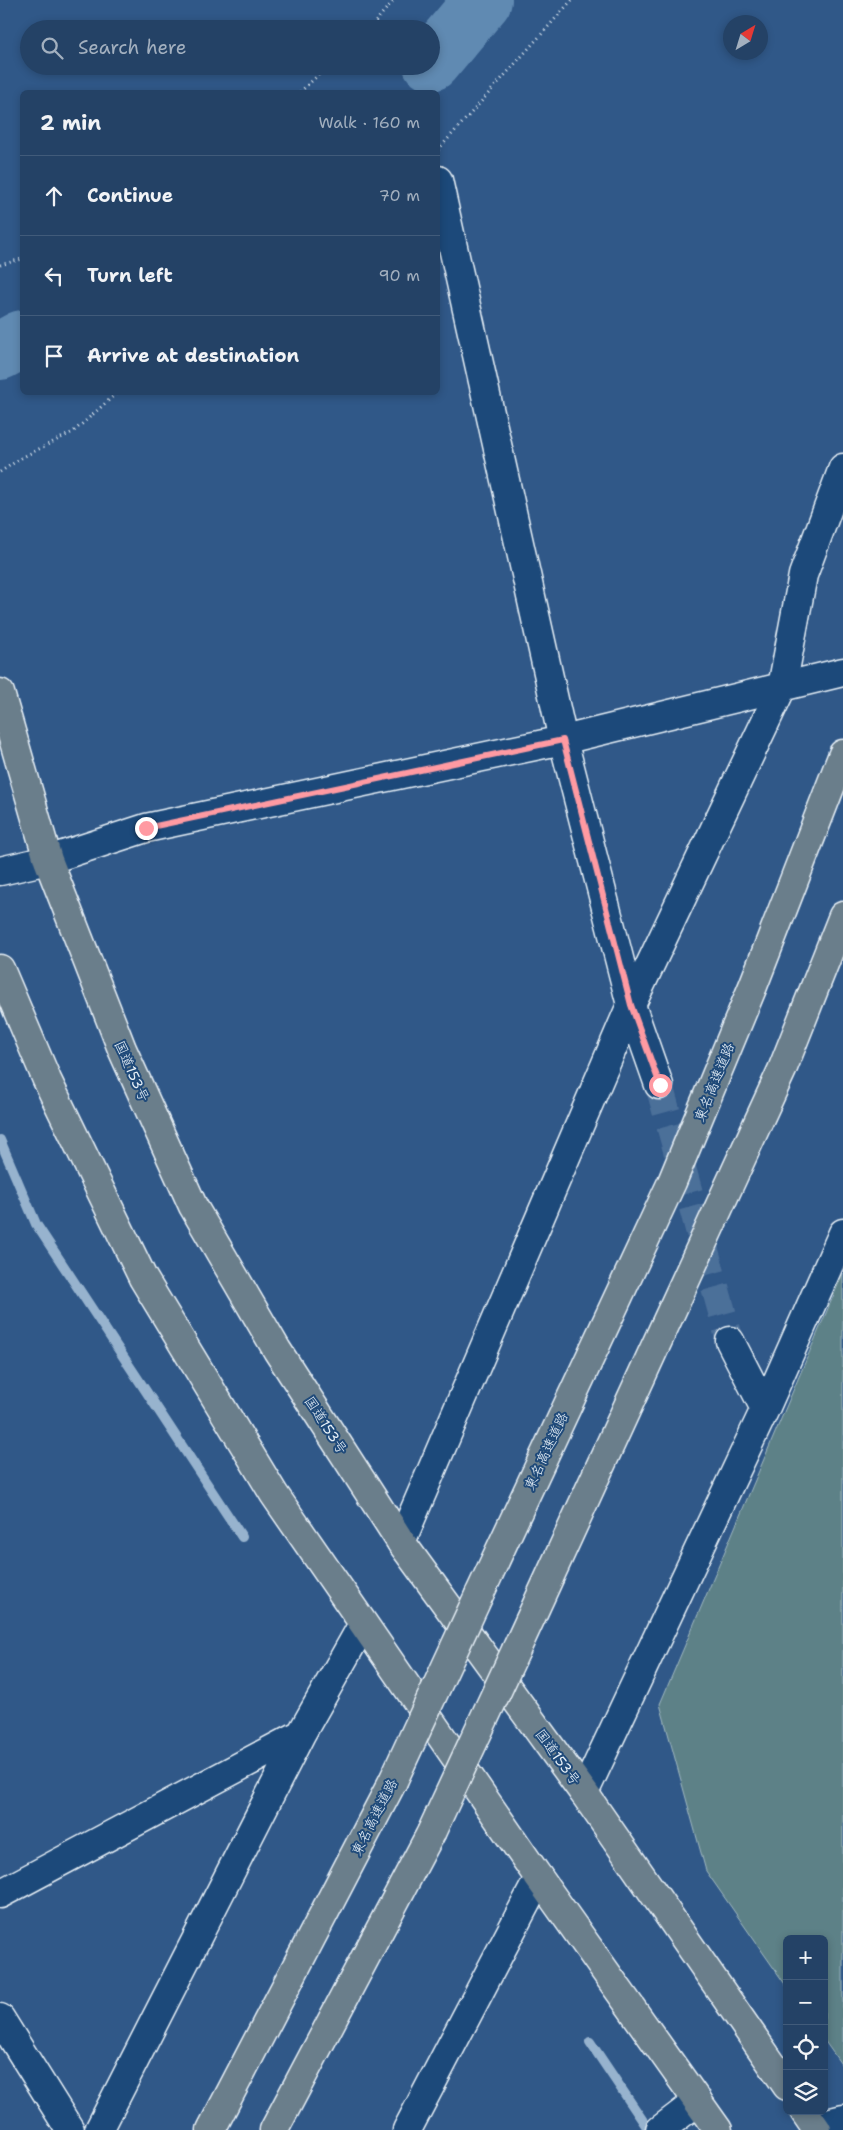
<!DOCTYPE html>
<html lang="en">
<head>
<meta charset="utf-8">
<style>
  body { margin:0; font-family:"Shantell Sans","Klee One",sans-serif; background:#2c496c; color:#f1f3f6 }
  .controls { position:absolute; right:15px; bottom:15px; display:grid; overflow:hidden; border-radius:8px; box-shadow:0 2px 8px #0003 }
  .controls button { width:45px; height:45px; display:grid; place-items:center; padding:0; border:0; border-bottom:1px solid #415b7a; background:#244266; color:#f1f3f6; font:25px sans-serif }
  .compass { position:absolute; left:723px; top:15px; width:45px; height:45px; border-radius:50%; background:#244266; box-shadow:0 2px 8px #0003; rotate:38deg }
  .stop { position:absolute; width:15px; height:15px; margin:-11px; border:4px solid #ff9aa2; border-radius:50%; background:#fff }
  .stop.end { background:#ff9aa2; border-color:#fff; box-shadow:0 1px 5px #0008 }
  .list { margin:0; padding:0; list-style:none }
  h2 { display:flex; justify-content:space-between; align-items:center; height:65px; margin:0; padding:0 20px; font-size:21px }
  h2 small { font-size:16px; font-weight:400; color:#a3b0bf }
  .list li { display:grid; grid-template-columns:32px 1fr auto; gap:15px; align-items:center; box-sizing:border-box; height:80px; padding:0 20px; border-top:1px solid #415b7a }
  .list b { display:block; font-size:19px; white-space:nowrap }
  .list em { font-size:16px; font-style:normal; color:#a3b0bf }
  .icon { flex:none; width:28px; height:28px; fill:none; stroke:currentColor; stroke-width:2; stroke-linecap:round; stroke-linejoin:round }
  .map { position:relative; flex:none; width:843px; height:2130px; overflow:hidden }
  .search { position:absolute; background:#244266; box-shadow:0 2px 8px #0003; left:20px; top:20px; width:420px; height:55px; display:flex; align-items:center; gap:12px; box-sizing:border-box; padding:0 18px; border-radius:28px; color:#a3b0bf; font-size:19px }
  .panel { position:absolute; background:#244266; box-shadow:0 2px 8px #0003; left:20px; top:90px; width:420px; height:305px; border-radius:8px }
  .map>svg:first-child { display:block }
  .green { fill:#5d8187; stroke:#a2b9c0 }
  .lines { fill:none; stroke-linecap:round; stroke-linejoin:round }
  .stream { stroke:#97b3ce; stroke-width:10 }
  .river { stroke:#618ab2; stroke-width:58 }
  .street-tunnel { stroke:#4c6f99; stroke-width:28; stroke-dasharray:28 14; stroke-linecap:butt }
  .street-casing { stroke:#e8f1f8; stroke-width:31 }
  .secondary-casing { stroke:#e8f1f8; stroke-width:31 }
  .highway-casing { stroke:#e8f1f8; stroke-width:31 }
  .path { stroke:#e8f1f8; stroke-width:3; stroke-dasharray:1 4; stroke-linecap:butt }
  .street { stroke:#1f4a7a; stroke-width:28 }
  .secondary { stroke:#1f4a7a; stroke-width:28 }
  .highway { stroke:#6b7e8b; stroke-width:28 }
  .highway-bridge-casing { stroke:#e8f1f8; stroke-width:31; stroke-linecap:butt }
  .highway-bridge { stroke:#6b7e8b; stroke-width:28 }
  .route { stroke:#ff9aa2; stroke-width:6 }
  .labels { text-anchor:middle; dominant-baseline:central; stroke-width:4; stroke-linejoin:round; paint-order:stroke }
  .street-label { font-size:14px; fill:#e8f1f8; stroke:#1f4a7a }
</style>
</head>
<body>
<div class="map">
<svg width="843" height="2130" viewBox="0 0 843 2130">
  <rect width="100%" height="100%" fill="#305888"/>
  <filter id="ink" filterUnits="userSpaceOnUse"><feTurbulence type="fractalNoise" baseFrequency=".02" numOctaves="2"/><feDisplacementMap in="SourceGraphic" scale="10" xChannelSelector="R" yChannelSelector="G"/><feConvolveMatrix kernelMatrix="1 2 1 2 8 2 1 2 1" color-interpolation-filters="sRGB"/></filter>
  <g filter="url(#ink)">
    <!-- green -->
    <path class="green" d="M843,1273V2067L824,2040V1939H787V1987L706,1871L660,1704Z"/>
    <g class="lines">
      <!-- stream -->
      <path class="stream" d="M0,1140L36,1224L242,1537
        M590,2042L649,2130"/>
      <!-- river -->
      <path class="river" d="M431,62L483,0
        M0,351L22,339"/>
      <!-- street-tunnel -->
      <path class="street-tunnel" d="M659,1085L730,1341"/>
      <defs>
        <path id="street" d="M438,180L563,740L631,1005L659,1085
          M730,1341L765,1409
          M401,1542L631,1005L782,687L803,575L843,468
          M584,1793L765,1409L843,1233
          M0,1894L301,1734
          M0,2018L70,2130
          M814,2126L843,2119
          M99,2130L301,1734L363,1624
          M407,2130L539,1878
          M660,2130L698,2101"/>
        <path id="secondary" d="M0,871L48,860L146,828L563,740L843,672"/>
        <path id="highway" d="M0,693L48,860L122,1049L193,1206L277,1350L401,1542L584,1793L787,2086
          M0,969L47,1080L143,1278L274,1494L539,1878L718,2130
          M479,1595L672,1182L753,986L843,754
          M516,1650L782,1070L843,916
          M804,2111L817,2130
          M211,2130L393,1781
          M274,2130L431,1833"/>
      </defs>
      <!-- street casing -->
      <use href="#street" class="street-casing"/>
      <!-- secondary casing -->
      <use href="#secondary" class="secondary-casing"/>
      <!-- highway casing -->
      <use href="#highway" class="highway-casing"/>
      <!-- path -->
      <path class="path" d="M369,29L394,0
        M300,92L328,66
        M438,150L572,0
        M0,265L22,259
        M0,472L23,457L73,432L118,392"/>
      <!-- street -->
      <use href="#street" class="street"/>
      <!-- secondary -->
      <use href="#secondary" class="secondary"/>
      <!-- highway -->
      <use href="#highway" class="highway"/>
      <defs>
        <path id="highway-bridge" d="M393,1781L479,1595
          M431,1833L516,1650"/>
      </defs>
      <!-- highway-bridge casing -->
      <use href="#highway-bridge" class="highway-bridge-casing"/>
      <!-- highway-bridge -->
      <use href="#highway-bridge" class="highway-bridge"/>
    </g>
  </g>
  <g class="lines" filter="url(#ink)">
    <!-- route -->
    <path class="route" d="M146,828L563,740L631,1005L660,1085"/>
  </g>
  <g class="labels">
    <!-- street labels -->
    <g class="street-label">
      <text transform="translate(132 1071) rotate(66)">国道153号</text>
      <text transform="translate(714 1082) rotate(-68)">東名高速道路</text>
      <text transform="translate(326 1425) rotate(57)">国道153号</text>
      <text transform="translate(546 1451) rotate(-65)">東名高速道路</text>
      <text transform="translate(558 1757) rotate(54)">国道153号</text>
      <text transform="translate(374 1817) rotate(-63)">東名高速道路</text>
    </g>
  </g>
</svg>
<div class="controls">
<button>+</button>
<button>−</button>
<button><svg class="icon" aria-label="locate" viewBox="0 0 24 24"><circle cx="12" cy="12" r="6"/><path d="M12 2v4M12 18v4M2 12h4M18 12h4"/></svg></button>
<button><svg class="icon" aria-label="layers" viewBox="0 0 24 24"><path d="M12 4l9 5-9 5-9-5zM3 14l9 5 9-5"/></svg></button>
</div>
<svg class="compass" viewBox="-18 -18 36 36"><path d="M0-13l5 13h-10z" fill="#e53935"/><path d="M0 13l5-13h-10z" fill="#a3b0bf"/></svg>
<div class="stop" style="left:660px;top:1085px"></div>
<div class="stop end" style="left:146px;top:828px"></div>
<div class="search"><svg class="icon" aria-label="search" viewBox="0 0 24 24"><circle cx="10" cy="10" r="6"/><path d="M15 15l6 6"/></svg>Search here</div>
<section class="panel">
<h2>2 min<small>Walk · 160 m</small></h2>
<ul class="list">
<li><svg class="icon" aria-label="ahead" viewBox="0 0 24 24"><path d="M12 20V5M6 11l6-6 6 6"/></svg><div><b>Continue</b></div><em>70 m</em></li>
<li><svg class="icon" aria-label="left" viewBox="0 0 24 24"><path d="M17 20v-9H6M10 6l-5 5 5 5"/></svg><div><b>Turn left</b></div><em>90 m</em></li>
<li><svg class="icon" aria-label="arrive" viewBox="0 0 24 24"><path d="M6 21V4h12l-3 4 3 4H6"/></svg><div><b>Arrive at destination</b></div></li>
</ul>
</section>
</div>
</body>
</html>
